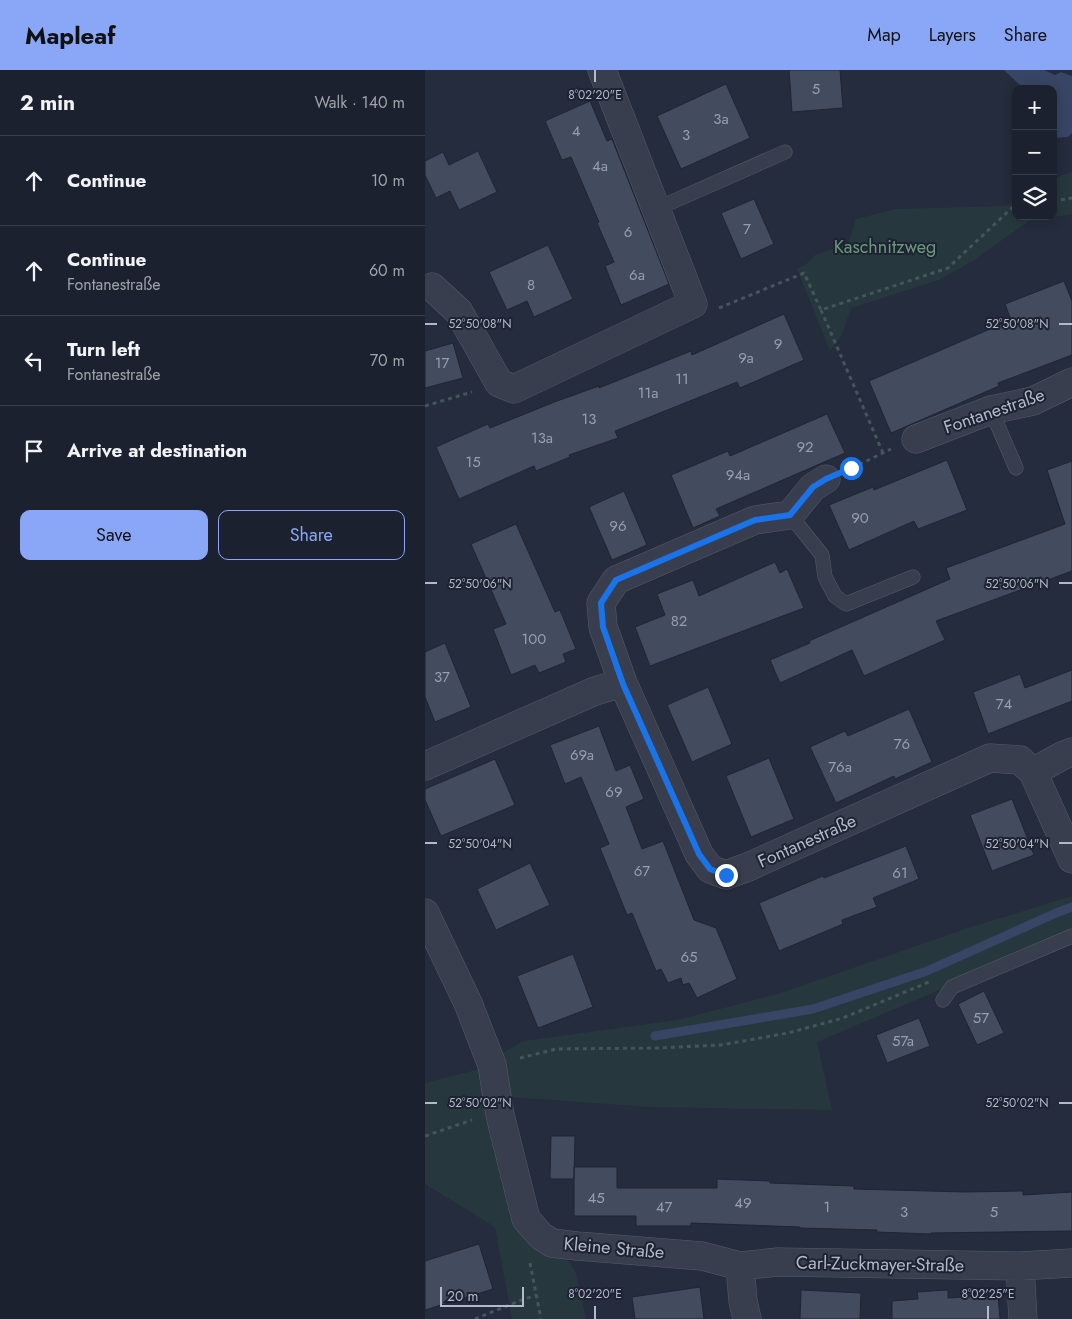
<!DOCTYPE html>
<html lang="en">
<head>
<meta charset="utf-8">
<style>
  body { margin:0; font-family:Jost,sans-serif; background:#242936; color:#f1f3f6 }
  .controls { position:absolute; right:15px; top:15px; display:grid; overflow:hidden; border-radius:10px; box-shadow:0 2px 12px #0003 }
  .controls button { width:45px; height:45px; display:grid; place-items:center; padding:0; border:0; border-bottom:1px solid #393e4a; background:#1b212e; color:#f1f3f6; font:25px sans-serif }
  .scale { position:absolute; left:15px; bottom:12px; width:84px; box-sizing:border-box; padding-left:5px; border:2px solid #b3b9c8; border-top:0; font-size:14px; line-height:18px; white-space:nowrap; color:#b3b9c8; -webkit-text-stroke:4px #1d2332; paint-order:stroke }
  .stop { position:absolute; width:15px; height:15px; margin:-11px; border:4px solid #1a73e8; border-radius:50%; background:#fff }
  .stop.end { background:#1a73e8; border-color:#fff; box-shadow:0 1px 5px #0008 }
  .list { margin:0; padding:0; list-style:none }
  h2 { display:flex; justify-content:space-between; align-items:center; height:65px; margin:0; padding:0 20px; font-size:21px }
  h2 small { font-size:16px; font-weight:400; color:#a0a3aa }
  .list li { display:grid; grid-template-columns:32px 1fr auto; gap:15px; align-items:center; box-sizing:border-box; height:90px; padding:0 20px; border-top:1px solid #393e4a }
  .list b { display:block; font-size:19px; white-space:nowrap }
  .list p { margin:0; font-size:16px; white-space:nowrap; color:#a0a3aa }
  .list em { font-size:16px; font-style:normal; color:#a0a3aa }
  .actions { display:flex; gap:10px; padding:15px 20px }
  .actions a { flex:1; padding:11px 0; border:1px solid #8aa7f7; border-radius:10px; text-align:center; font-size:18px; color:#8aa7f7 }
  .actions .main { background:#8aa7f7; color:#111 }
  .icon { flex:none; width:28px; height:28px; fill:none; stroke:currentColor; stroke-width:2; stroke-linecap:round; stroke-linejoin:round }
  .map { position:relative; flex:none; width:647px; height:1249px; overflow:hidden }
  header { display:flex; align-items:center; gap:30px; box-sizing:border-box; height:70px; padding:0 25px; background:#8aa7f7; color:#111 }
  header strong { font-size:24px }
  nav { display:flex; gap:28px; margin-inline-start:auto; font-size:18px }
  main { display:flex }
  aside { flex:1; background:#1b212e }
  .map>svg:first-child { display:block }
  .green { fill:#26383e }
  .water { fill:#384564 }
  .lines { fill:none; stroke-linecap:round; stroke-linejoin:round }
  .stream { stroke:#384564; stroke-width:9 }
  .building { fill:#434b5f; stroke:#1f2534 }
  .service-casing { stroke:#565c6b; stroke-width:15 }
  .minor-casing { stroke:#565c6b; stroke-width:29 }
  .path { stroke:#44555b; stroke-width:3; stroke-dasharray:4 4; stroke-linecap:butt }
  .service { stroke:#383e4d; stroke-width:14 }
  .minor { stroke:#383e4d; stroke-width:28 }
  .route { stroke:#1a73e8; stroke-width:6 }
  .ticks { fill:none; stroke:#b3b9c8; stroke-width:2 }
  .labels { text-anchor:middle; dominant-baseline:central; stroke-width:4; stroke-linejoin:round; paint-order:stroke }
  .number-label { font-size:15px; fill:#979eae }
  .park-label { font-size:18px; fill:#6b997b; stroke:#1d2332 }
  .street-label { font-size:18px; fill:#b3b9c8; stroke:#1d2332 }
  .ticks-label { font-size:12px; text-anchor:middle; fill:#b3b9c8; stroke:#1d2332; stroke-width:4; stroke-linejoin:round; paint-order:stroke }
</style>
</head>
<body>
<header>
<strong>Mapleaf</strong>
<nav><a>Map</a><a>Layers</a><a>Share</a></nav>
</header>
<main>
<aside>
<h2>2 min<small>Walk · 140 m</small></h2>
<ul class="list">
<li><svg class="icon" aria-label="ahead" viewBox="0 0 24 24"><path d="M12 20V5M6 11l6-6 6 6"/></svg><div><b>Continue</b></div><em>10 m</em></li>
<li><svg class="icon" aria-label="ahead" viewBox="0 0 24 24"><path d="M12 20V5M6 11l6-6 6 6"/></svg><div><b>Continue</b><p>Fontanestraße</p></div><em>60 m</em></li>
<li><svg class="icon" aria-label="left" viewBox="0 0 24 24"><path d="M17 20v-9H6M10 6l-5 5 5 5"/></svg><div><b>Turn left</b><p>Fontanestraße</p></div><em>70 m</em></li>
<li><svg class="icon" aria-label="arrive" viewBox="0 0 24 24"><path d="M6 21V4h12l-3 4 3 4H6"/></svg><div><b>Arrive at destination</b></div></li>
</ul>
<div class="actions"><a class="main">Save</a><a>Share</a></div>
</aside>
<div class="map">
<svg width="647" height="1249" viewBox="0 0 647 1249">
  <rect width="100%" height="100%" fill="#242c3d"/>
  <!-- green -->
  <path class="green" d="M647,102V144L604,151L548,191L514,210L426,238L417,265L405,281L372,199L380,195L390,185L423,174L431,149L471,139L581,136L591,130V146H628V110L637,105Z
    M647,826V864L392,972L407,1040L223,1037L86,1027L114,1144L151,1203L161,1249H87L70,1157L0,1114V1013L51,1000L58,993L99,971L252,950L353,924L540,859Z"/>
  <!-- water -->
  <path class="water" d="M579,0H619L630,5L636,2L647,6V63L643,67L628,68V19H599Z"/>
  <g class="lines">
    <!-- stream -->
    <path class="stream" d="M230,966L388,939L502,901L631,843L647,837"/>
  </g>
  <!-- building -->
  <path class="building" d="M364,0H415L418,38L367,42Z
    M301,14L325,68L256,99L232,46Z
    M165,31L182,71L187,69L244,214L196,235L180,196L189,192L172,153L174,152L146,87L137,90L120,51Z
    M53,81L72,122L34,140L25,121L11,128L0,105V91L18,82L24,95Z
    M329,129L349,174L316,189L296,143Z
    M123,175L148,229L109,247L102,231L82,240L64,202Z
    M639,211L647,231V285L573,313L574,316L466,363L444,311L586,250L580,234Z
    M359,244L379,290L315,318L312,312L190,361L193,368L144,385L145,387L111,401L109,396L34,429L11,377L63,354L65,358L132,331L174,316V318L266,281L267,285Z
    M28,273L38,308L0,318V281Z
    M402,344L420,383L291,439L295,446L268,458L246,405L303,381L305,386Z
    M522,390L542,440L493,459L489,451L424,480L404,435L448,417L449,420Z
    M647,391V501L511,551L520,570L439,606L427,580L355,613L345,590L385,573L384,571L525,509L521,498L640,454L622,400Z
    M199,421L222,475L187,490L164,437Z
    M91,454L130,542L135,540L151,579L138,584L141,592L114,603L110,595L86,605L68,559L81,554L46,474Z
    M350,492L355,503L362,499L379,538L225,596L210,557L240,545L232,524L268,510L274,526Z
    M20,573L46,637L10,652L0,627V582Z
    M647,600V631L563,664L548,622L595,604L600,618Z
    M283,617L307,674L267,692L242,635Z
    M484,639L507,692L470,709L469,706L411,733L385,677L420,661L423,666Z
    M174,656L191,701L205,695L219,729L201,737L217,779L238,771L269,850L291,858L312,909L272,928L264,913L258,915L256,908L243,913L236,899L231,901L207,843L202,845L175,778L184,774L156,707L140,714L125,675Z
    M344,688L369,749L326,767L301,706Z
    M70,689L90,735L16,766L0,730V719Z
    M587,729L609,785L567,801L545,745Z
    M481,776L494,809L448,828L452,837L417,850L418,854L354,881L334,833L398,806L399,808Z
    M105,793L125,835L71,860L52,819Z
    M148,884L168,937L113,958L92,906Z
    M559,921L579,963L552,975L533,934Z
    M494,948L505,976L462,993L451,965Z
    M126,1066H150L149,1109H125Z
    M149,1097H192V1118H292V1109L345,1111V1113L429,1116V1119L540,1122L598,1121V1125L647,1122V1161L506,1163V1164L452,1162V1160L375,1158V1157L266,1153V1156H211V1146H149Z
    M54,1174L68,1219L0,1240V1191Z
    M275,1217L279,1249H210L207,1227Z
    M376,1220L436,1223L435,1249H375Z
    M523,1220V1228L573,1225L575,1249H467V1231L493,1229L492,1222Z"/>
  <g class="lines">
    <defs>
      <path id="service" d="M231,139L360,82
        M566,340L591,398
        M365,445L397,485L400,507L410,526L421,534L488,507
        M518,930L527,917L647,866"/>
      <path id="minor" d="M7,217L34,242L74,313L89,319L268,234L177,0
        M491,369L566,340L608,331L647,312
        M198,613L178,557L176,533L191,510L330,450L365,445L388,417L401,409
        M0,696L170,621L198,613L274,784L285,799L301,805L323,797L565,688L595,690L608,702L647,789
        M608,702L637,686L647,682
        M0,843L43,933L67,995L75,1045L101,1149L116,1166L127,1173L152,1176L277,1186L315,1196L353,1192L595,1196L647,1193
        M315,1196L318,1231L322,1249
        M595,1196L598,1249"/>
    </defs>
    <!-- service casing -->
    <use href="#service" class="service-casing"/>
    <!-- minor casing -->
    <use href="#minor" class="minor-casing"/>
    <!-- path -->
    <path class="path" d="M628,131L647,128
      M294,238L379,203L396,240L523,198L589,136L591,135
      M396,240L458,383
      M0,336L47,322
      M427,398L466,379
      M95,988L131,979L232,978L296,975L363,963L418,948L504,912
      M0,1066L47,1050
      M105,1193L116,1249
      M50,1249L99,1229L112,1225"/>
    <!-- service -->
    <use href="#service" class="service"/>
    <!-- minor -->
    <use href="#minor" class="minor"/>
  </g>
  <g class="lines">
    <!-- route -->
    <path class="route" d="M301,805L285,799L274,784L198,614L178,557L176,533L191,510L330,450L365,445L388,417L401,409L426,398"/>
  </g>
  <!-- ticks -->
  <path class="ticks" d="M170,0V12M0,254H12M634,254H647M0,513H12M634,513H647M0,773H12M634,773H647M0,1033H12M634,1033H647M170,1236V1249M563,1236V1249"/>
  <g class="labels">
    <!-- number labels -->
    <g class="number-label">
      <text x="391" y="19">5</text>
      <text x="296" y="49">3a</text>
      <text x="151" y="61">4</text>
      <text x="261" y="65">3</text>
      <text x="175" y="96">4a</text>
      <text x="322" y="159">7</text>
      <text x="203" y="162">6</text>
      <text x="212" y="205">6a</text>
      <text x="106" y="215">8</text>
      <text x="353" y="274">9</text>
      <text x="321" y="288">9a</text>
      <text x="17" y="293">17</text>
      <text x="257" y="309">11</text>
      <text x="223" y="323">11a</text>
      <text x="164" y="349">13</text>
      <text x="117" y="368">13a</text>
      <text x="380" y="377">92</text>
      <text x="48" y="392">15</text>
      <text x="313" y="405">94a</text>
      <text x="435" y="448">90</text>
      <text x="193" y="456">96</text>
      <text x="254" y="551">82</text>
      <text x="109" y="569">100</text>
      <text x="17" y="607">37</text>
      <text x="579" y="634">74</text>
      <text x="477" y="674">76</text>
      <text x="157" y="685">69a</text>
      <text x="415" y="697">76a</text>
      <text x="189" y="722">69</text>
      <text x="217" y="801">67</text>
      <text x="475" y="803">61</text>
      <text x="264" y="887">65</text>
      <text x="556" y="948">57</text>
      <text x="478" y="971">57a</text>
      <text x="171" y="1128">45</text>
      <text x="318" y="1133">49</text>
      <text x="239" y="1137">47</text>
      <text x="402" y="1137">1</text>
      <text x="479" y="1142">3</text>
      <text x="569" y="1142">5</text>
    </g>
    <!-- park labels -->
    <g class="park-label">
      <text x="460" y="177">Kaschnitzweg</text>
    </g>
    <!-- street labels -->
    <g class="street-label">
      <text transform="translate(569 341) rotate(-19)">Fontanestraße</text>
      <text transform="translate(382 771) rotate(-24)">Fontanestraße</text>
      <text transform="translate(189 1178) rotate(5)">Kleine Straße</text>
      <text transform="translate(455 1194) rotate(1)">Carl-Zuckmayer-Straße</text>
    </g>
  </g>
  <g class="ticks-label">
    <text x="170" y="29">8°02'20"E</text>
    <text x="55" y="258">52°50'08"N</text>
    <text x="592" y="258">52°50'08"N</text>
    <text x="55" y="518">52°50'06"N</text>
    <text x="592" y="518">52°50'06"N</text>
    <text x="55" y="778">52°50'04"N</text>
    <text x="592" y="778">52°50'04"N</text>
    <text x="55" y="1037">52°50'02"N</text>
    <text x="592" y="1037">52°50'02"N</text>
    <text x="170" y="1228">8°02'20"E</text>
    <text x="563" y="1228">8°02'25"E</text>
  </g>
</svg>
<div class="controls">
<button>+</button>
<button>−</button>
<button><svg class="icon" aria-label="layers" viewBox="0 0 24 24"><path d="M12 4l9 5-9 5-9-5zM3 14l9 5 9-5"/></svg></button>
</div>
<div class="scale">20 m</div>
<div class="stop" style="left:426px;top:398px"></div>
<div class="stop end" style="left:301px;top:805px"></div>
</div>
</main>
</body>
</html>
